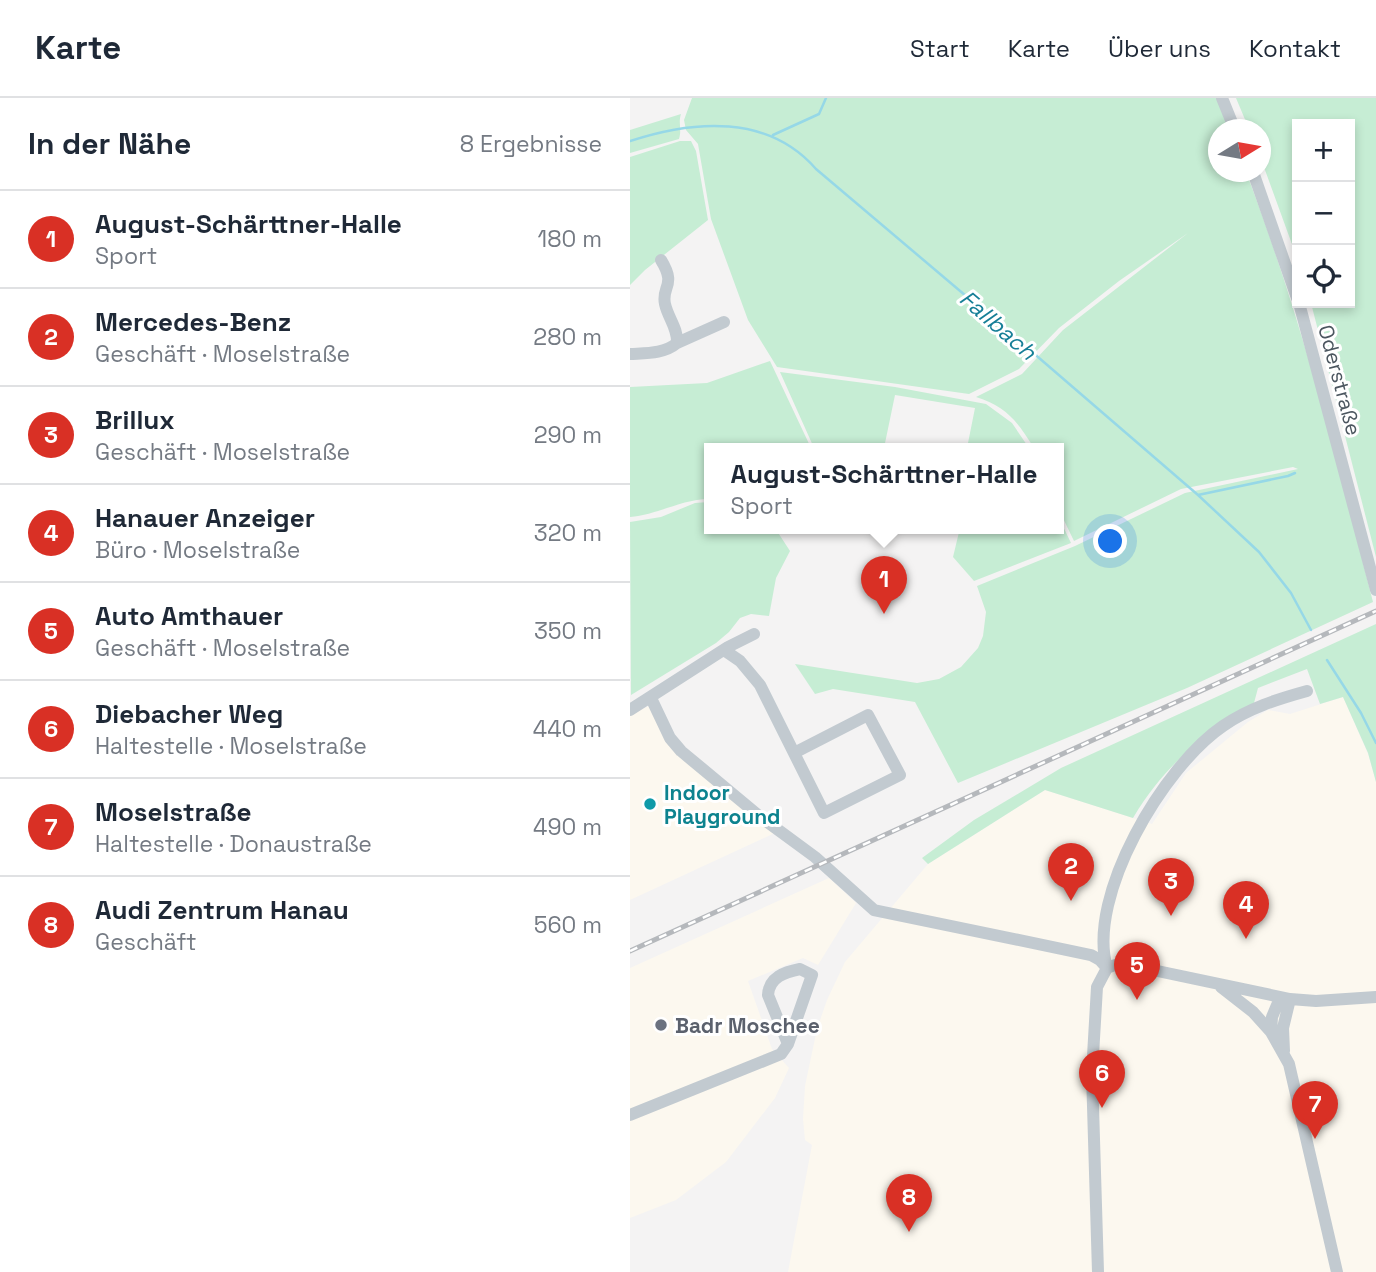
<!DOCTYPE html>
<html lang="de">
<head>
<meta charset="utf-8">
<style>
  body { margin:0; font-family:"Space Grotesk",sans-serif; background:#f6f6f7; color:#1f2937 }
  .controls { position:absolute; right:21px; top:21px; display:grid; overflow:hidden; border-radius:0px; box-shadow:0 4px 10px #0003 }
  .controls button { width:63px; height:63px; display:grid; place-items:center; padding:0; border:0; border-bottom:2px solid #e0e1e3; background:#fff; color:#1f2937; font:35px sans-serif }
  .compass { position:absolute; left:578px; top:21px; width:63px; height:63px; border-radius:50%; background:#fff; box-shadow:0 4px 10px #0003; rotate:79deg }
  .you { position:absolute; left:481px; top:444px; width:24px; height:24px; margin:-18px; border:5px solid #fff; border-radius:50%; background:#1a73e8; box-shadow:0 0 0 10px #1a73e833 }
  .badge { display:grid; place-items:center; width:46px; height:46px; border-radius:50%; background:#d93025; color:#fff; font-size:23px; font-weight:700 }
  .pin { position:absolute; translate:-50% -58px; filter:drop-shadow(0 2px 4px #0008) }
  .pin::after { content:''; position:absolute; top:37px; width:24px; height:21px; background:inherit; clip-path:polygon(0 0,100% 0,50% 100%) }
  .popup { position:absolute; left:74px; top:345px; width:360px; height:91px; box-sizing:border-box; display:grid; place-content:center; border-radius:0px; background:#fff; filter:drop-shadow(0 2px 5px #0005); font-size:23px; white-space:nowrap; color:#747a83 }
  .popup b { font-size:26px; color:#1f2937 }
  .popup::after { content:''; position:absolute; left:50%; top:100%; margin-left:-14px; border:14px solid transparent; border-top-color:#fff }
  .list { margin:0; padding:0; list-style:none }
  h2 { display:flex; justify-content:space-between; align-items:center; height:91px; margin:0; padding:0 28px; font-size:30px }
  h2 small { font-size:23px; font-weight:400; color:#747a83 }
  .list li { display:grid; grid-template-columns:46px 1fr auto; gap:21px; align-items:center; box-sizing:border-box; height:98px; padding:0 28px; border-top:2px solid #e0e1e3 }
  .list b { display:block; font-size:26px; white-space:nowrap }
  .list p { margin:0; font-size:23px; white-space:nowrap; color:#747a83 }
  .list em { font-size:23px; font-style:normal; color:#747a83 }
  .icon { flex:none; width:38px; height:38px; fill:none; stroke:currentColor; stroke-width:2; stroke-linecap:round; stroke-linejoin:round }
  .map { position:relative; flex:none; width:746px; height:1174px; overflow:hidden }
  header { display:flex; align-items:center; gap:42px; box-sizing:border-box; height:98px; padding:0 35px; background:#fff; border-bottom:2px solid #e0e1e3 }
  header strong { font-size:33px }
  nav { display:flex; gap:38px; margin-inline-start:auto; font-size:24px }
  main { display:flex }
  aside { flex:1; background:#fff }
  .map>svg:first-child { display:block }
  .commercial { fill:#fcf8ef }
  .green { fill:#c6edd4 }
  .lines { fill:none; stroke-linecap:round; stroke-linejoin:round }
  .stream { stroke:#96d8e7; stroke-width:2.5 }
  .minor { stroke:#c2cad0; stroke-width:12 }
  .rail-casing { stroke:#b5b8bc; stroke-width:5 }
  .rail { stroke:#fff; stroke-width:2.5; stroke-dasharray:8; stroke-linecap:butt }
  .culture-dot { fill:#0f9aa8; stroke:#fff; stroke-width:2.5 }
  .worship-dot { fill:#6b7280; stroke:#fff; stroke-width:2.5 }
  .labels { text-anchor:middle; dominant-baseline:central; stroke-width:6; stroke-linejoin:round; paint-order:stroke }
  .street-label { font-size:21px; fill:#4b565f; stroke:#fff }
  .culture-label { font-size:21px; font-weight:bold; fill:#0d838f; stroke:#fff; text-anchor:start }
  .worship-label { font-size:21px; font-weight:bold; fill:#5b616d; stroke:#fff; text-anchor:start }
  .water-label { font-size:23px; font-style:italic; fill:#167f97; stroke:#fff }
</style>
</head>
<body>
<header>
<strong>Karte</strong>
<nav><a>Start</a><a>Karte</a><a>Über uns</a><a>Kontakt</a></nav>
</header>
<main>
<aside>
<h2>In der Nähe<small>8 Ergebnisse</small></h2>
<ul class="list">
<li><span class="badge">1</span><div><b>August-Schärttner-Halle</b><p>Sport</p></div><em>180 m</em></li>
<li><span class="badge">2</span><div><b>Mercedes-Benz</b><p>Geschäft · Moselstraße</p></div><em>280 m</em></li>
<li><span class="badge">3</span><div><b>Brillux</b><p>Geschäft · Moselstraße</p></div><em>290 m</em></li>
<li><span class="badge">4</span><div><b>Hanauer Anzeiger</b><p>Büro · Moselstraße</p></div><em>320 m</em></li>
<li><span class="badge">5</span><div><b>Auto Amthauer</b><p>Geschäft · Moselstraße</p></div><em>350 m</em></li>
<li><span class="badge">6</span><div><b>Diebacher Weg</b><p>Haltestelle · Moselstraße</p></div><em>440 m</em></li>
<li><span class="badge">7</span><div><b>Moselstraße</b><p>Haltestelle · Donaustraße</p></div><em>490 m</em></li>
<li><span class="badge">8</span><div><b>Audi Zentrum Hanau</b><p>Geschäft</p></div><em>560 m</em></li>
</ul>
</aside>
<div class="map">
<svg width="746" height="1174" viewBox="0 0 746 1174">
  <rect width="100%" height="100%" fill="#f4f3f3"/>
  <!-- commercial -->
  <path class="commercial" d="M713,599L738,656L746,684V1174H158L182,1047L175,1042L173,1021L175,988L187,931L197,902L215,864L298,766L415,692L522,726L556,675L618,624L638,612L660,616Z
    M21,607L37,640L147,734L0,802V617Z
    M199,780L226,805L188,867L173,860L118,883L142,951L159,970L145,1000L96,1064L46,1102L0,1120V870Z"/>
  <!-- green -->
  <path class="green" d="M62,0H587L599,31L589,32V74H616C670,214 706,359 743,504L557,590L328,685L285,604L203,591L185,596L165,566L287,585L309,581L331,569L348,550L353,538L356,514L347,488L445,448L555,395L668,371L663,369L551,391L444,443L429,412V350H404C387,323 377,309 346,299L392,276L433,232L558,135L489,183L429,230L389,271L339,296L147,269L118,222L81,121L68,46L56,32L54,22Z
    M606,0H746V459L681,205H720V26H667V160L631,61V32L619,31Z
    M51,16C48,25 52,32 49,41L0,55V32Z
    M50,43H61L66,53L78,122L15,172L0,187V59Z
    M140,263L181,350H79V401C52,401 27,417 0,419V289L77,285Z
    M150,274L265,289L356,306L382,325L399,350H337L345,310L265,297L254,350H184Z
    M79,404V430H145L160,453L146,480L139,518L121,516L110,520L99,534L86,545L1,597L0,424L31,419L65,405Z
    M429,420L441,445L344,483L323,459L330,430H429Z
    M746,526V684L738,655L713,599L690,606L677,571L628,590L624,605C570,642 538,662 503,720L415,692L298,766L292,760L344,722L431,670Z"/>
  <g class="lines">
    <!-- stream -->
    <path class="stream" d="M143,37L189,16L196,0
      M0,43C64,22 138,16 186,71L401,253L568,397L629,454L661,495L681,532
      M568,397L658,378L665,375
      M697,562L731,615L746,645"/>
    <!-- minor -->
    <path class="minor" d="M592,0L605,32
      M623,74L667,200
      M669,205L746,492
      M47,245L94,224
      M0,256C16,255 34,256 47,245C48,230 38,220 35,206C31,188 47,188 31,162
      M94,552L110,563L130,587L194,715L270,677L238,617L164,655
      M21,600L40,640L51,653L128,717L185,759L244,812L461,857L470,862L477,870
      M0,612L98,549L124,536
      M477,870C456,798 534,668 593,628C619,610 648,601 677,593
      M591,889L623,914L641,934L659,966L707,1174
      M641,934L642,919L647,907L659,901
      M654,953L653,930L660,901
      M0,1017L151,956L158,946L182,877L170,871C155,874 139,879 138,897L158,946
      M468,1174L462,975L467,889L477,870L485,867H499L660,901L686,903L746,899"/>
    <defs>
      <path id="rail" d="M0,853L746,513"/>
    </defs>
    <!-- rail casing -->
    <use href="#rail" class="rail-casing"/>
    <!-- rail -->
    <use href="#rail" class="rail"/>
  </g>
  <!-- markers -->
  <circle class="culture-dot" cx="20" cy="706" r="7"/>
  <circle class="worship-dot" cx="31" cy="927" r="7"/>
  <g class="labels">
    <!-- street labels -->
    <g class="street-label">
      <text transform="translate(710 282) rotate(75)">Oderstraße</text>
    </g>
    <!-- culture labels -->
    <g class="culture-label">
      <text x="34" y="694">Indoor<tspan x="34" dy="24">Playground</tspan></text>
    </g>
    <!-- worship labels -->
    <g class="worship-label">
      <text x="45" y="927">Badr Moschee</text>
    </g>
    <!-- water labels -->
    <g class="water-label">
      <text transform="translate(368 227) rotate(41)">Fallbach</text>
    </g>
  </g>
</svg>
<div class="controls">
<button>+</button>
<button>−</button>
<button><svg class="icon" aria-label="locate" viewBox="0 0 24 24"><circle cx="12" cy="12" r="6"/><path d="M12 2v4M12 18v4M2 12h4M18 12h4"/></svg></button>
</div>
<svg class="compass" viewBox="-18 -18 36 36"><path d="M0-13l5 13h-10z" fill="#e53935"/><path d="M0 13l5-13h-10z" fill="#747a83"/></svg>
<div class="you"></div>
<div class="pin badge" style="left:254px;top:516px">1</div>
<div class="popup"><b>August-Schärttner-Halle</b>Sport</div>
<div class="pin badge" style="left:441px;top:803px">2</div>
<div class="pin badge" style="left:541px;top:818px">3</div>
<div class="pin badge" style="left:616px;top:841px">4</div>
<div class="pin badge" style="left:507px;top:902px">5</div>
<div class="pin badge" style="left:472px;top:1010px">6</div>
<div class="pin badge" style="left:685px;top:1041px">7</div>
<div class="pin badge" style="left:279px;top:1134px">8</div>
</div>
</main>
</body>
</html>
